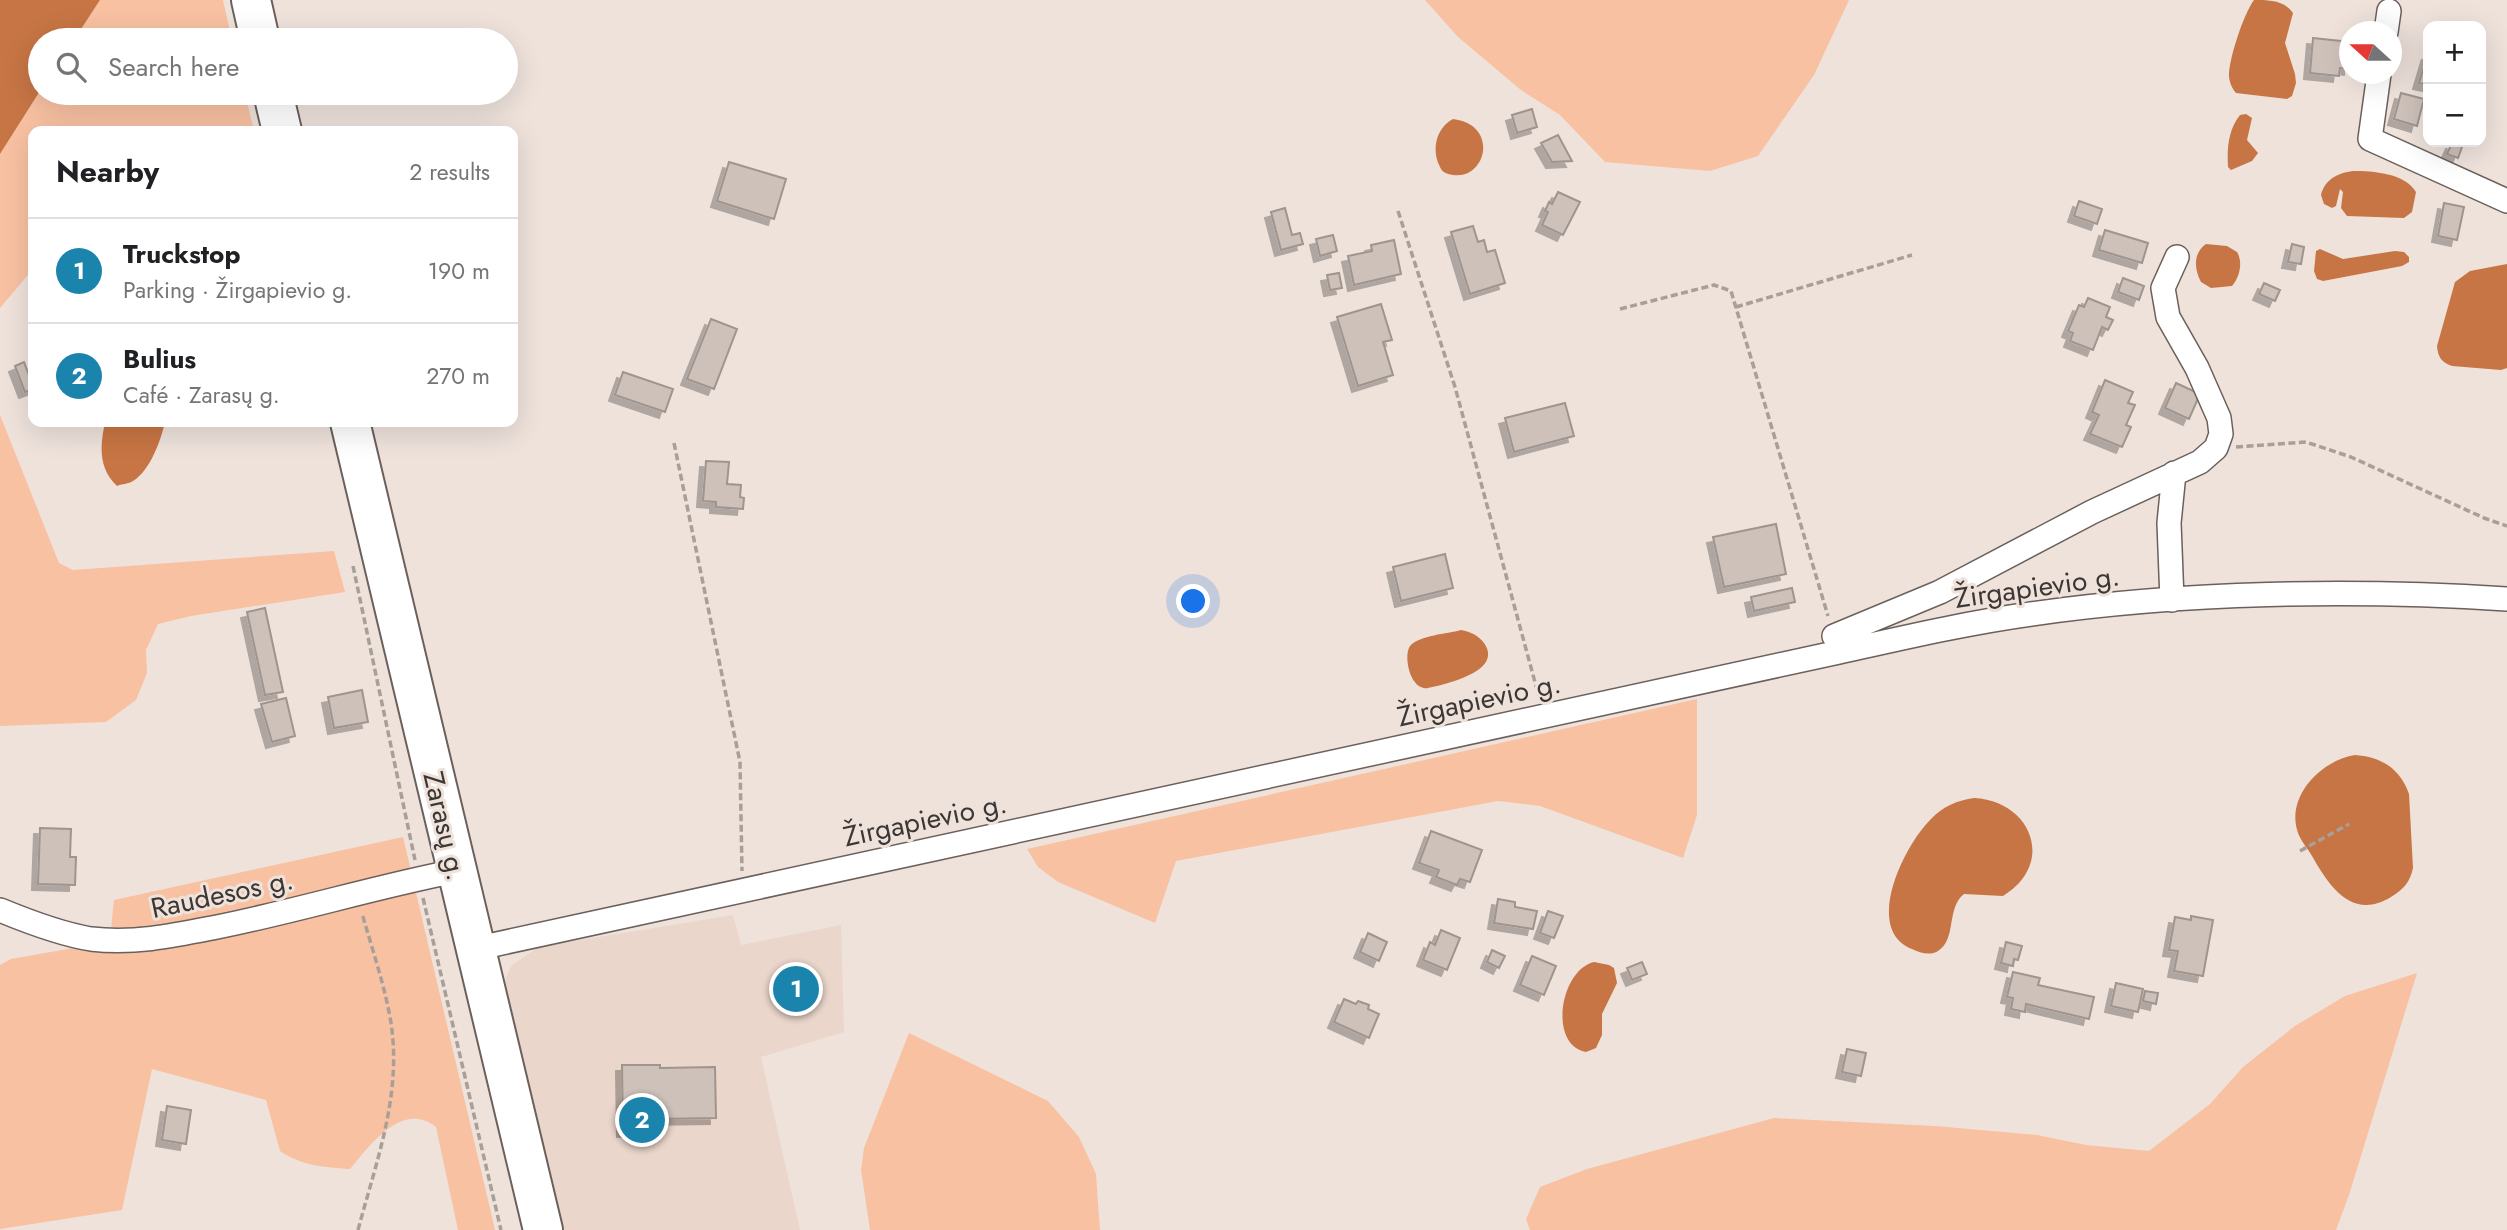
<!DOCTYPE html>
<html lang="en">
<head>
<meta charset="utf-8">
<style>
  body { margin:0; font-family:Jost,sans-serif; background:#f6f6f6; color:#202124 }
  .controls { position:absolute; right:21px; top:21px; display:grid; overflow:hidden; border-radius:14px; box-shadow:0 7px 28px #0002 }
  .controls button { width:63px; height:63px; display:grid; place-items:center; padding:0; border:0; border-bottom:2px solid #e0e0e0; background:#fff; color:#202124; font:35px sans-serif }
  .compass { position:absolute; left:2339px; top:21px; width:63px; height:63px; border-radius:50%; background:#fff; box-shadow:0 7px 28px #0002; rotate:291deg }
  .you { position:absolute; left:1194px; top:602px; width:24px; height:24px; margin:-18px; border:5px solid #fff; border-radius:50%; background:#1a73e8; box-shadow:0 0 0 10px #1a73e833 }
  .badge { display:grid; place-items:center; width:46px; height:46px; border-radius:50%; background:#1b84ad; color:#fff; font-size:23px; font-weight:700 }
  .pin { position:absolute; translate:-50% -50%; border:4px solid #fff; box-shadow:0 2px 7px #0006 }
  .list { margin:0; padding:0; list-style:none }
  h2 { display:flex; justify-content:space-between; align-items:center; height:91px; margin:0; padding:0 28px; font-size:30px }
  h2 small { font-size:23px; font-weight:400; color:#757577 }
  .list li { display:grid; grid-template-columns:46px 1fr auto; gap:21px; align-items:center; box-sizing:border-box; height:105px; padding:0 28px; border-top:2px solid #e0e0e0 }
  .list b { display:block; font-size:26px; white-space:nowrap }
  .list p { margin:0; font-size:23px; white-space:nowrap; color:#757577 }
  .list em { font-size:23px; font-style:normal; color:#757577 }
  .icon { flex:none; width:38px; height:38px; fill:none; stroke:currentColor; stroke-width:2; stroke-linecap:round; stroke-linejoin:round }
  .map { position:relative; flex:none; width:2507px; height:1230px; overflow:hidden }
  .search { position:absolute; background:#fff; box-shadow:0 7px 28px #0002; left:28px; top:28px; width:490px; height:77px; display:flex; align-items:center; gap:18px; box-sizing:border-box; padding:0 24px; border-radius:38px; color:#757577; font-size:26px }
  .panel { position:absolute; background:#fff; box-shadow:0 7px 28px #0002; left:28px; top:126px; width:490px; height:301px; border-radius:14px }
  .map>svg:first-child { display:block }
  .built { fill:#ead6cb }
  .green { fill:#f8c1a2 }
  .water { fill:#c77544 }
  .building { fill:#cdc1ba; stroke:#a0948e; stroke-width:2; filter:url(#shadow) }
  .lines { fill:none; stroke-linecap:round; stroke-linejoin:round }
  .street-casing { stroke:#6b605b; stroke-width:26 }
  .highway-casing { stroke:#6b605b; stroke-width:42 }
  .path { stroke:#a89f99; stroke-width:3.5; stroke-dasharray:7 3.5; stroke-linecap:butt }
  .street { stroke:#fff; stroke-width:23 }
  .highway { stroke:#fff; stroke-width:38 }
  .labels { text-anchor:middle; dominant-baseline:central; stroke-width:6; stroke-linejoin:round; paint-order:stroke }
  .street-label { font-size:28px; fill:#3c3734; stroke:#eee2db }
</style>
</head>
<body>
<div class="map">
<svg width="2507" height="1230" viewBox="0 0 2507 1230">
  <defs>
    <filter id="shadow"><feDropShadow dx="-6" dy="6" stdDeviation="0" flood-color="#0004"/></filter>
  </defs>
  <rect width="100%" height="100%" fill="#eee2db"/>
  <!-- built -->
  <path class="built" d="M733,915L741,945L841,925L844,1032L761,1057L800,1230H556L504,995L506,978L511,966L538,947Z"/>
  <!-- green -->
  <path class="green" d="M100,0H223L232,40H74Z
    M1425,0H1849L1814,75L1758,156L1710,171L1605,162L1560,115L1521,90L1458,37Z
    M40,91L245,93L254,131H33V269L0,308V154Z
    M0,415L59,563L73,570L334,551L345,592L191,616L158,624L146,650L147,673L136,700L106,722L0,726Z
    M1697,699V815L1683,858L1540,806L1498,801L1176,861L1155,923L1058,882L1038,867L1027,849Z
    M403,837L495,1230H458L436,1127C402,1100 370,1145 350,1169C324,1167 302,1166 280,1151L266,1100L152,1069L122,1210L0,1229V965L11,959L85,946L111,929L114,900Z
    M2417,973L2349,1195L2336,1230H1530L1526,1219L1540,1187L1587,1169L1774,1118L1935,1126L2037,1135L2086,1145L2149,1151L2210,1104L2243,1067L2295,1026L2345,996Z
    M909,1033L1048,1101L1079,1137L1096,1174L1100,1230H870L861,1170L864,1148Z"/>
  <!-- water -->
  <path class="water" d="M0,0H100L74,40H40V91L0,154Z
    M2254,0C2269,0 2284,0 2293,13L2285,43L2295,74L2296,83L2292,96L2287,99L2236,93C2232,88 2230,84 2229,77C2228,61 2244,13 2254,0Z
    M2246,114L2252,118L2247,140L2258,153L2252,161L2231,170L2228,167C2227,149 2228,130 2240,115Z
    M1453,119C1500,125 1486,180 1453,175C1446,174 1442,172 1440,167C1431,150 1436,128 1453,119Z
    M2353,171C2373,171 2405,173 2416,192L2412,212L2404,218L2347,216L2341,208L2343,192L2340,189L2336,206L2332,208L2324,204L2321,195C2325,179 2338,173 2353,171Z
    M2206,244L2227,246L2237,252C2243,262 2240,277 2232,286L2211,288L2201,282C2194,269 2193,253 2206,244Z
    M2320,249L2343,259L2395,251L2404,252L2409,257V262L2402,266L2323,281L2317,279L2314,271L2316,251Z
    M2507,264V368L2501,370L2452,366C2441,362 2438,357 2437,346L2455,282L2470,271Z
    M105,422H165C161,440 150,471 133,481C129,484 121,484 117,486C98,468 100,446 105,422Z
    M1461,630C1471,632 1478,635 1484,643C1504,671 1446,684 1428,688C1410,691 1403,656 1410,646C1420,635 1447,634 1461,630Z
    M2355,755C2381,757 2400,768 2409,794L2413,868C2410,882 2404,889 2391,897C2352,921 2329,886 2312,856C2308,849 2301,841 2298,833C2285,796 2322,760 2355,755Z
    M1974,798C2032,801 2056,864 2003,896L1964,894C1946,908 1957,939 1938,951C1930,956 1920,953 1912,949C1862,929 1905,844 1931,819C1942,807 1958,800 1974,798Z
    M1594,962L1609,965L1614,968L1617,983L1602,1014V1035L1596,1048L1586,1052C1548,1045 1560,970 1594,962Z"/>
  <!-- building -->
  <path class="building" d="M2313,38L2350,42V69L2340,68L2339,76L2310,73Z
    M2428,53V85L2419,83Z
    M2401,93L2424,99L2417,126L2394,119Z
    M1532,109L1537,127L1517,133L1512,115Z
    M1558,135L1572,161L1552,162L1541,143Z
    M2452,143L2462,147L2458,158L2447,154Z
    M729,162L786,179L774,219L717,201Z
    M1558,192L1580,202L1563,235L1542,225L1548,212L1545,211L1549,202L1552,204Z
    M2079,201L2102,209L2097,224L2074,216Z
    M2444,203L2464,207L2457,240L2438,236Z
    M1285,208L1292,235L1300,233L1303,244L1281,250L1271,212Z
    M1473,226L1478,242L1484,240L1487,252L1495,250L1505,283L1470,294L1451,232Z
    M2105,230L2148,243L2142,263L2099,250Z
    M1333,235L1337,251L1320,256L1316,239Z
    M1394,240L1401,274L1354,285L1348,256L1372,251L1371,245Z
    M2292,244L2304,247L2301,264L2288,262Z
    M1339,273L1342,288L1330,290L1327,275Z
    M2123,278L2144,286L2139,300L2118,292Z
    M2264,283L2280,290L2275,301L2259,294Z
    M2088,298L2110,307L2106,317L2113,320L2108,330L2102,327L2093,350L2070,341L2073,333L2068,331L2079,305L2084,307Z
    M1381,304L1392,340L1383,342L1393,375L1358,386L1337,317Z
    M711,319L737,329L714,389L687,379Z
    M24,362L33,386V389L25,392L15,366Z
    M623,372L673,389L665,412L615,395Z
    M2105,380L2133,392L2128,403L2135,405L2126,425L2131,427L2122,447L2090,434L2099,415L2092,412Z
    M2176,383L2200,394L2189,419L2165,408Z
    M1565,403L1574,436L1514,452L1505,418Z
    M706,461L729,462L727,484L741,485L740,497L744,498L743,509L716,507V502L703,501Z
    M1776,524L1786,574L1724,587L1713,537Z
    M1445,554L1453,588L1401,601L1393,567Z
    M1792,588L1795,602L1754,611L1751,597Z
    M265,608L283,692L265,695L247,612Z
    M362,690L368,722L334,728L328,697Z
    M286,698L295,736L272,742L261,704Z
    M40,828L71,829L70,857H76L75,885L38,884Z
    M1431,831L1482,850L1470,882L1460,879L1457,885L1436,877L1439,870L1419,863Z
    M1498,899L1515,902V907L1537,911L1533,929L1494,923Z
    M1548,911L1563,916L1554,938L1540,933Z
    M2191,916L2213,920L2203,976L2174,971L2178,951L2169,950L2175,917L2191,920Z
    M1441,930L1460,938L1447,970L1423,960L1430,942L1435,945Z
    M1368,933L1387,942L1379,961L1360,952Z
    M2006,942L2022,946L2018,960L2014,959L2013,966L2001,963Z
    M1492,950L1505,956L1499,968L1487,962Z
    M1532,956L1556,966L1544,995L1520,985Z
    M1642,962L1647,974L1632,980L1627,968Z
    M2013,972L2040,978L2038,985L2094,997L2089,1019L2026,1004L2025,1012L2011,1009L2013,998L2007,997Z
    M2116,983L2143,989L2138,1012L2111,1006Z
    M2145,991L2158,993L2156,1004L2143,1001Z
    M1344,999L1356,1004L1358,1001L1369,1005L1368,1009L1379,1014L1369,1038L1334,1022Z
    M1847,1049L1866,1053L1861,1076L1842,1072Z
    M622,1065H660V1068L715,1067L716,1118L653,1119L654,1130L623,1131Z
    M167,1106L191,1110L186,1144L162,1140Z"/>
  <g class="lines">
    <defs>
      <path id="street" d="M2386,32L2389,11
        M2379,74L2370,139L2507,201
        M2172,600L2169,523L2174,473
        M1834,636L1940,592L2092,512L2200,462L2216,448L2221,434L2219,418L2197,368L2168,317L2163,288L2177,257
        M0,910C29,922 60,934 91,939C133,944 172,936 212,928C294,912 374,887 456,871
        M474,949L1839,652C1902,638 1966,623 2031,614C2184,592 2352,589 2507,599"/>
      <path id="highway" d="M251,0L260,40
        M273,93L282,131
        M350,422L543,1230"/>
    </defs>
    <!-- street casing -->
    <use href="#street" class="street-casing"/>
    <!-- highway casing -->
    <use href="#highway" class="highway-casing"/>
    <!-- path -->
    <path class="path" d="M1398,211L1455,387L1539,697
      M1736,307L1912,255
      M1620,309L1714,285L1731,291L1828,616
      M674,443L740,762L742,871
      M2236,447L2306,442L2351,457L2484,518L2507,526
      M353,566L415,860
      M2300,851L2349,824
      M423,898L501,1230
      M358,1230C376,1162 402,1095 391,1023C385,986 372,949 362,913"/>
    <!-- street -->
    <use href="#street" class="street"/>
    <!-- highway -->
    <use href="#highway" class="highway"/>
  </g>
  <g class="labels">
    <!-- street labels -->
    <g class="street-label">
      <text transform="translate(2037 587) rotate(-8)">Žirgapievio g.</text>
      <text transform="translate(1479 700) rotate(-12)">Žirgapievio g.</text>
      <text transform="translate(925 820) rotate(-12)">Žirgapievio g.</text>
      <text transform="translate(445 826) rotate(77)">Zarasų g.</text>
      <text transform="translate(222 894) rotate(-12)">Raudesos g.</text>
    </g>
  </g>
</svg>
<div class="controls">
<button>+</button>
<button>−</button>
</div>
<svg class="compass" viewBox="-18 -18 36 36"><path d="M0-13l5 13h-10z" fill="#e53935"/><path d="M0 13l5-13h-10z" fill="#757577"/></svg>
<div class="you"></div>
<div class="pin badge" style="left:796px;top:989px">1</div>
<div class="pin badge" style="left:642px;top:1120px">2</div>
<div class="search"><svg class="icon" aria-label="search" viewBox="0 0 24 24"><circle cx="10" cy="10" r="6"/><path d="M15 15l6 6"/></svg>Search here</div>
<section class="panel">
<h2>Nearby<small>2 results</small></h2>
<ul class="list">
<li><span class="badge">1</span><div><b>Truckstop</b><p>Parking · Žirgapievio g.</p></div><em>190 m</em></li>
<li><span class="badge">2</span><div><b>Bulius</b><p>Café · Zarasų g.</p></div><em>270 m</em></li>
</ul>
</section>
</div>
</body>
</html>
